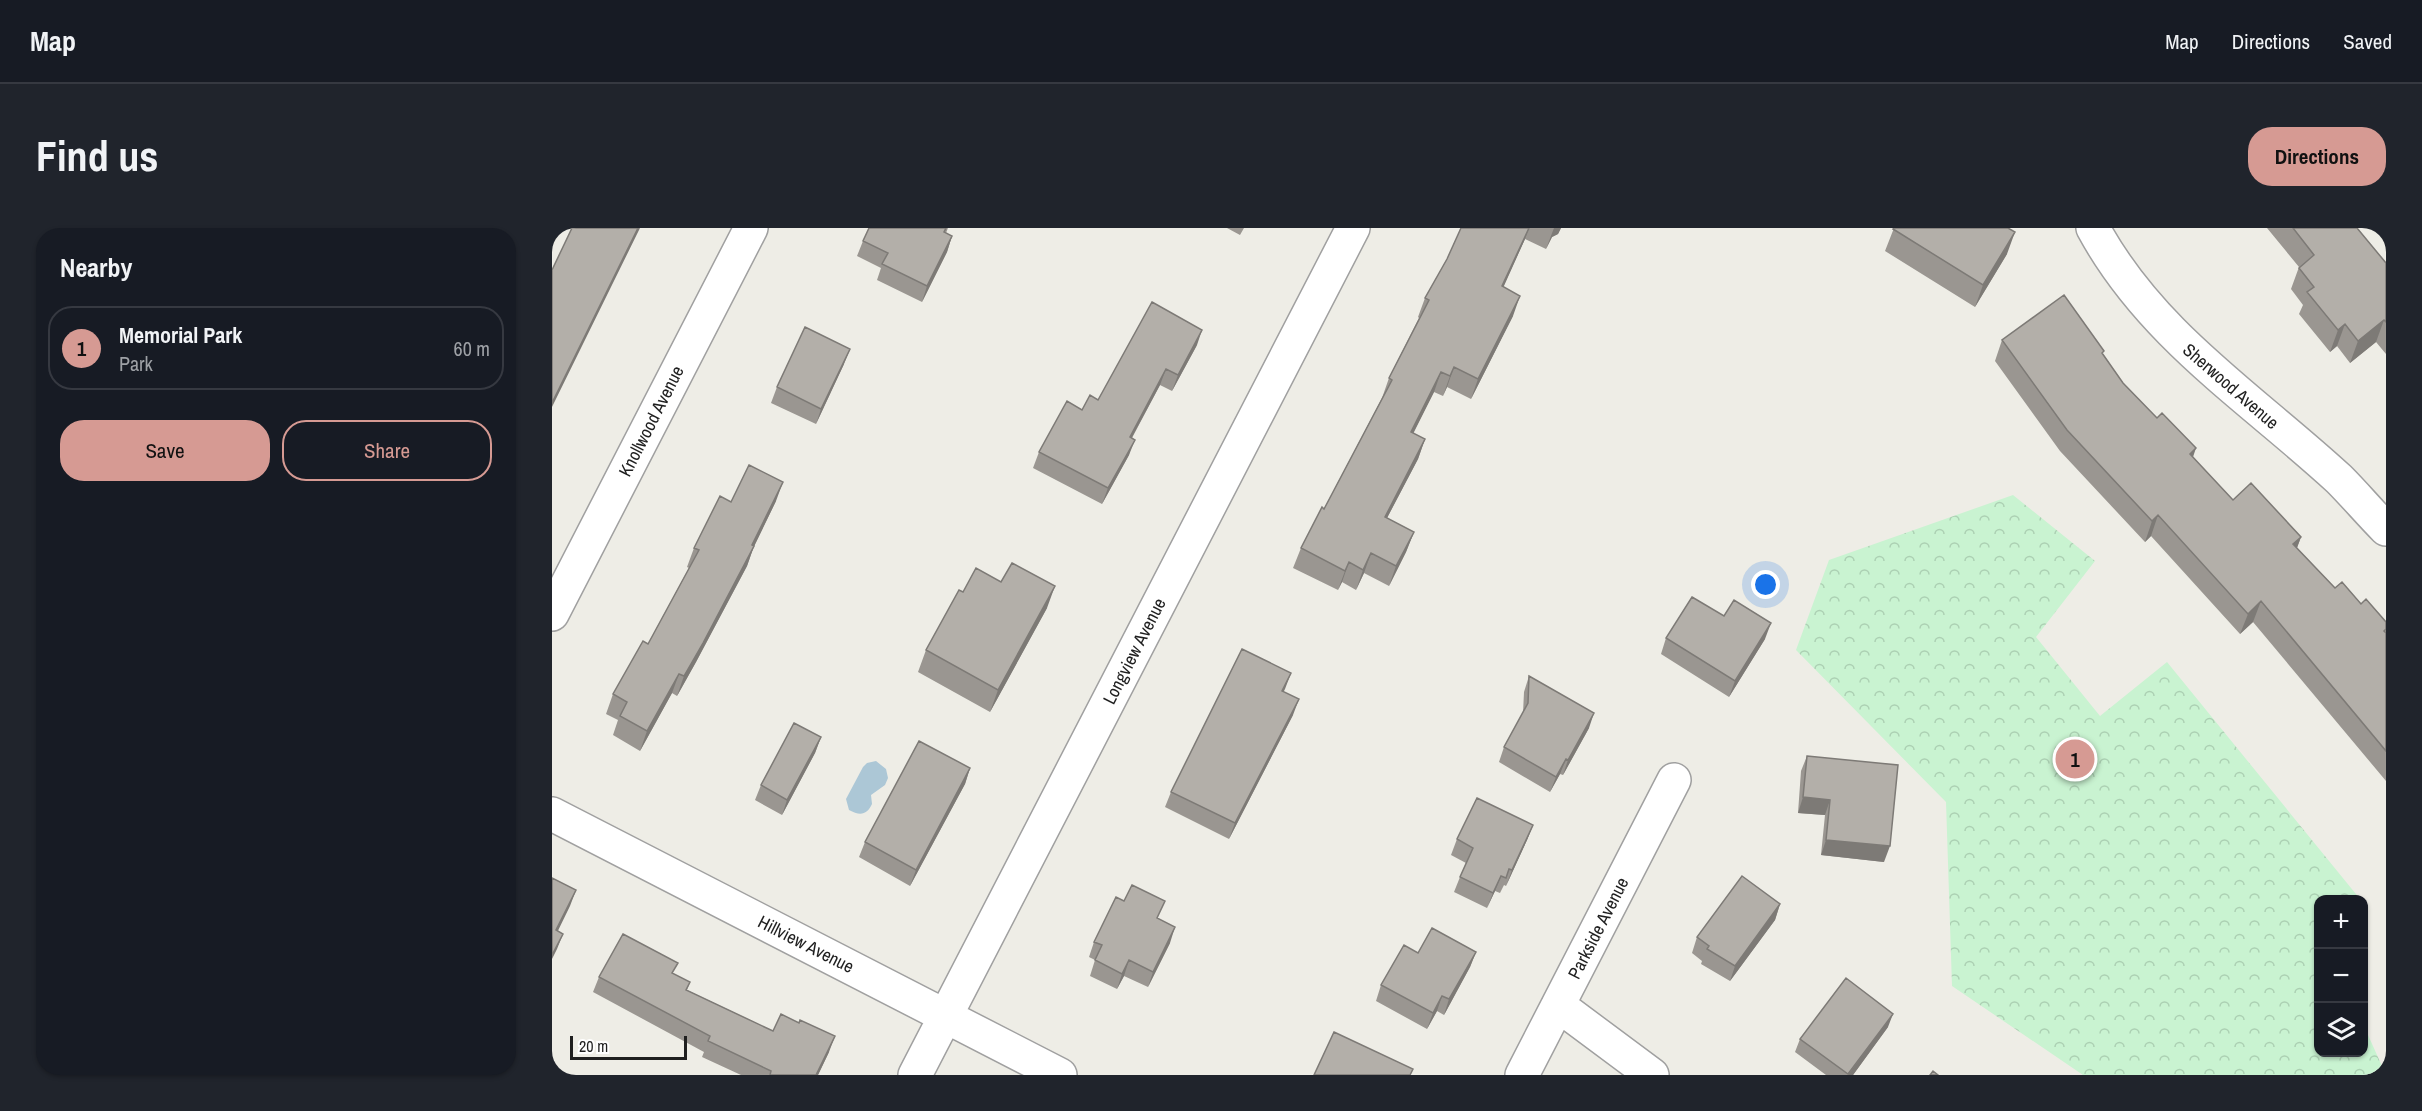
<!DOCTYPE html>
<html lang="en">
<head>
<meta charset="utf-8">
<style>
  body { margin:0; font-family:"Archivo Narrow",sans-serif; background:#20242c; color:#f1f3f6 }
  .controls { position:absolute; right:18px; bottom:18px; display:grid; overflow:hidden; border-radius:12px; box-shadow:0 2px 4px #0004 }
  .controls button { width:54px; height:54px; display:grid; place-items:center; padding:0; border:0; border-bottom:2px solid #363941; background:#171b24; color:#f1f3f6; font:30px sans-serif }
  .scale { position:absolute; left:18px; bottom:15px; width:117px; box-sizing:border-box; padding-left:6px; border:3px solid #1f1f1f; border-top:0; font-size:16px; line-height:21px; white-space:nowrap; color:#1f1f1f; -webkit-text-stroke:4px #fff; paint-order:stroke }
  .you { position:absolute; left:1214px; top:357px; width:21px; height:21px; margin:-15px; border:4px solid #fff; border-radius:50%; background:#1a73e8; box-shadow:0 0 0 9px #1a73e833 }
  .badge { display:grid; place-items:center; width:39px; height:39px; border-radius:50%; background:#d69a93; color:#111; font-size:20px; font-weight:700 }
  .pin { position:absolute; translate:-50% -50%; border:3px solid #fff; box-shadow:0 2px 6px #0006 }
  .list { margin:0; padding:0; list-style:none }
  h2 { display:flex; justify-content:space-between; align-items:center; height:78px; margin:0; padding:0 24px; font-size:26px }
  h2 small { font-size:20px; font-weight:400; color:#9ea1a6 }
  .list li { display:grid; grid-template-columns:39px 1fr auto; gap:18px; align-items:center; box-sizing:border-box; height:84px; margin:0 12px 12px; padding:0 12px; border:2px solid #363941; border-radius:24px }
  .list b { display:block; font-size:22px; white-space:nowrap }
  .list p { margin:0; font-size:20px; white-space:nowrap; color:#9ea1a6 }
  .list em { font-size:20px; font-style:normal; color:#9ea1a6 }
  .actions { display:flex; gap:12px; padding:18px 24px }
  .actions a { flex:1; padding:14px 0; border:2px solid #d69a93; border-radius:24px; text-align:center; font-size:21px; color:#d69a93 }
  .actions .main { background:#d69a93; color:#111 }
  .icon { flex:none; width:33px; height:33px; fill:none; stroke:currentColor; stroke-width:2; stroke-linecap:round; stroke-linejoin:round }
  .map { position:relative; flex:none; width:1834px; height:847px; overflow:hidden; border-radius:24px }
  header { display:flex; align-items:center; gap:36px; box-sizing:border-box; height:84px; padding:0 30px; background:#171b24; border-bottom:2px solid #363941 }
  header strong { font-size:28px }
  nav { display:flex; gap:33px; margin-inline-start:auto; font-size:21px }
  .intro { display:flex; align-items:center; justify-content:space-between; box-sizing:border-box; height:144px; padding:0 36px }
  h1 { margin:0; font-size:42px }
  .button { padding:15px 27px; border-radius:24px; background:#d69a93; color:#111; font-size:21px; font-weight:700 }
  main { display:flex; gap:36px; padding:0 36px }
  aside { flex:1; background:#171b24; border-radius:24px; box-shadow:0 2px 4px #0004 }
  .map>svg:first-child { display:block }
  .park { fill:url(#park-crowns) }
  .water { fill:#acc7d6 }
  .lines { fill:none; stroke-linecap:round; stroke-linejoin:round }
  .street-casing { stroke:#a0a0a0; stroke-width:36 }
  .street { stroke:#fff; stroke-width:33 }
  .wall { fill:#9a9691 }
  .shaded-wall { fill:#7d7a76 }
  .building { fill:#b3afa9; stroke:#7d7a76; stroke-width:1.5 }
  .labels { text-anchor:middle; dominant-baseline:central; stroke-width:6; stroke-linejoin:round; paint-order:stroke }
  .street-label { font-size:18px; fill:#1f1f1f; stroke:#fff }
</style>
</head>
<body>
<header>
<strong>Map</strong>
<nav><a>Map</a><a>Directions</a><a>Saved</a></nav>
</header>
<div class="intro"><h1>Find us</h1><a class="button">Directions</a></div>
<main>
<aside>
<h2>Nearby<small></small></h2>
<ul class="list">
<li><span class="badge">1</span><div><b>Memorial Park</b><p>Park</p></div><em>60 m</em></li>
</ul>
<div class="actions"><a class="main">Save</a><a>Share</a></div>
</aside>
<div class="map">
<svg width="1834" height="847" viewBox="0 0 1834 847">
  <defs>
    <pattern id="park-crowns" width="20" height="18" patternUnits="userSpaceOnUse" patternTransform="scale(1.5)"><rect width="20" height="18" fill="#c9f3d1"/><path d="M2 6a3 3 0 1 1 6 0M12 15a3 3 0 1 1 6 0" fill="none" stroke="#acd0b3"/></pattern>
  </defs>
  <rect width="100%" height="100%" fill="#eeede6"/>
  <!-- park -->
  <path class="park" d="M1461,267L1543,333L1484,409L1548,488L1615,434L1808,671L1766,672V824H1812V798L1834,847H1531L1400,758L1394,574L1244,422L1277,332Z"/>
  <!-- water -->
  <path class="water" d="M324,533L334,541L336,550L333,557L319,567L320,576C315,587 308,588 297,582L294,571L311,539L315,535Z"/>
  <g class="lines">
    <defs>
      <path id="street" d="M1541,0C1599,107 1699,170 1787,251C1803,267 1818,285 1834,301
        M0,386L199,0
        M0,586L508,847
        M1006,777L1100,847
        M363,847L801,0
        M970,847L1122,552"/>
    </defs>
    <!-- street casing -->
    <use href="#street" class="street-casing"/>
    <!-- street -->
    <use href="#street" class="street"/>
  </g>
  <!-- wall -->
  <path class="wall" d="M317,0H396L394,5L400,8L395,24L370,74L325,52L329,40L305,28L311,13Z
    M675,0H692L688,7Z
    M909,0H1009L1006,6L1000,9L994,21L973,11L951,59L961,88L919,171L895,159L891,168L882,164L861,205L873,211L866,231L835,290L862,304L854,324L837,358L812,345L804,362L790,354L786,362L741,340L749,320L772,281L830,170L837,150L867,90L866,89L873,70L895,31Z
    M1342,0L1455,26L1423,79L1333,23Z
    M1715,0H1805L1834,35V126L1824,114L1798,135L1785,118L1778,124L1747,86L1751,77L1739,61L1747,39Z
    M1450,112L1551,126L1571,155L1681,272L1749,309L1745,320L1783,360L1809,376L1834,394V553L1701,394L1688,406L1599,308L1593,314L1508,223L1443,133Z
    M645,117L620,163L608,157L580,210L577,227L550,276L481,240L487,224L530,182L546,172Z
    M292,136L264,196L219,175L225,159Z
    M224,273L202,318L195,338L144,434L125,468L120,465L88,523L61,507L66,492L54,486L61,466L96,416L137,340L135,339L142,320L179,274Z
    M411,364L495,380L438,484L366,444L374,422Z
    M1114,410L1213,411L1177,469L1109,426Z
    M977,448L1037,500L1011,547L1008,546L998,564L947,534L952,519L971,485L972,464Z
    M731,464L741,487L677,611L613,579L619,564Z
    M269,509L263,525L230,587L203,572L209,557Z
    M1255,528L1332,634L1269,627L1273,587L1246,585L1249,543Z
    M418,540L413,556L358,658L307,629L313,614Z
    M981,597L975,612L954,658L952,657L948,665L943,663L935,680L902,664L908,649L914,635L899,627L905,611Z
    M1228,676L1223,692L1178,753L1149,736L1150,733L1140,725L1145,709Z
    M606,691L618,715L596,759L572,748L565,761L538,748L543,732L537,729L542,714Z
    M924,724L918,739L892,787L885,783L875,801L824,773L829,757L866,725Z
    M122,746L138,754L135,762L221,803L277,824L266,847H189L150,829L152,824L41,764L47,749Z
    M1336,799L1301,847H1274L1243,824L1248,811Z"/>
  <!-- shaded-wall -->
  <path class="shaded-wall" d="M86,0H88L0,179V175Z
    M977,0L973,11L943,78L950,58Z
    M1002,0H1009L1006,6L1000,9L994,21Z
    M1463,4L1455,26L1423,79L1431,57Z
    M400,8L395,24L370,74L375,58Z
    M968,68L961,88L919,171L926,151Z
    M1832,92L1824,114L1798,135L1806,113Z
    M1793,96L1785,118L1778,124L1786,102Z
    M650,102L645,117L620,163L626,147Z
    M298,121L292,136L264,196L269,181Z
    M902,139L895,159L891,168L898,148Z
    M614,141L608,157L572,224L578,209Z
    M889,144L882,164L852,224L859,204Z
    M873,211L866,231L825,309L833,289Z
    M583,212L577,227L550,276L556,260Z
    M1644,220L1637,241L1638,226Z
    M231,254L224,273L197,329L202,318L195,338L144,434L125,468L132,448Z
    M1606,287L1599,308L1593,314L1600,293Z
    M862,304L854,324L837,358L844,338Z
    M1749,309L1741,330V316Z
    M819,325L812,345L804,362L811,342Z
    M797,334L790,354L786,362L793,343Z
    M503,358L495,380L438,484L446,462Z
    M1709,373L1701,394L1688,406L1696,386Z
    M1219,395L1213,411L1177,469L1183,453Z
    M739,445L733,461L724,479L730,463Z
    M127,446L120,465L88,523L95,503Z
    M747,471L741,487L677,611L683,595Z
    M1042,485L1037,500L1011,547L1016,532Z
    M269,509L263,525L230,587L235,572Z
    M1014,531L1008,546L998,564L1004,549Z
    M418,540L413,556L358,658L364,642Z
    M1251,569L1278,572L1273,587L1246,585Z
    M981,597L975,612L954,658L960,642Z
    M1274,612L1338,618L1332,634L1269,627Z
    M949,648L943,663L935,680L941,665Z
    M24,662L18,678L0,715L4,702Z
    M1228,676L1223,692L1178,753L1183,738Z
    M623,699L618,715L596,759L601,744Z
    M11,706L5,721L0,731V727Z
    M924,724L918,739L892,787L897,771Z
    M577,732L572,748L565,761L570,746Z
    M890,768L885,783L875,801L881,785Z
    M1341,786L1336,799L1301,847H1296Z
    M283,808L277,824L266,847H264Z"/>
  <!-- building -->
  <path class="building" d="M20,0H86L0,175V42Z
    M317,0H394L392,4L400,8L375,58L330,36L336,25L311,13Z
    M909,0H977L950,58L968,68L926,151L902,139L898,148L889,144L859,204L873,211L833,289L862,304L844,338L819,325L811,342L797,334L793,343L749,320L770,279L772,281L840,152L837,150L877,72L873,70L895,31Z
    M1342,0H1456L1463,4L1431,57L1341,1Z
    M1741,0H1805L1834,35V94L1832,92L1806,113L1793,96L1786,102L1755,64L1762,59L1747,40L1762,27Z
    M1512,67L1552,123L1550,125L1571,155L1605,190L1610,185L1644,220L1638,226L1681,272L1699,255L1749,309L1741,316L1783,360L1790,354L1809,376L1814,371L1834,394V401L1832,403L1834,405V523L1709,373L1696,386L1606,287L1600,293L1515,202L1450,112Z
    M600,74L650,102L626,147L614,141L578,209L583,212L556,260L487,224L515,173L530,182L538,167L546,172Z
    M253,99L298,121L269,181L225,159Z
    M197,237L231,254L200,317L202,318L151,415L132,448L127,446L95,503L68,488L75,474L61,466L91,413L96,416L147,322L142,320L168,268L179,274Z
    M460,335L503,358L446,462L374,422L407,362L411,364L424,340L449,354Z
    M1140,369L1172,388L1182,372L1219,395L1183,453L1114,410Z
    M690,421L739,445L730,463L747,471L683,595L619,564Z
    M977,448L1042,485L1016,532L1014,531L1004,549L952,519L976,475Z
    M242,495L269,509L235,572L209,557Z
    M367,513L418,540L364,642L313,614Z
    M1255,528L1346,537L1338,618L1274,612L1278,572L1251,569Z
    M925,570L981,597L960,642L957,641L954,650L949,648L941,665L908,649L921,620L905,611Z
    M1190,648L1228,676L1183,738L1155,721L1157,718L1145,709Z
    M0,650L24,662L4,702L11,706L0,727Z
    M580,657L613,673L605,690L623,699L601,744L577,732L570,746L543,732L550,717L542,714L564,669L572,673Z
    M880,700L924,724L897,771L890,768L881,785L829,757L852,717L866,725Z
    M71,706L126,735L120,745L138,754L134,762L221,803L229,786L247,795L248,792L283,808L264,847H218L219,843L156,813L158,808L47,749Z
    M1294,750L1341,786L1296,846L1248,811Z
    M782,804L861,841L858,847H762Z
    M1381,843L1386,847H1378Z"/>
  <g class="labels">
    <!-- street labels -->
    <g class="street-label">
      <text transform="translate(1679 158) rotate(41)">Sherwood Avenue</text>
      <text transform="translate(99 193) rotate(-63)">Knollwood Avenue</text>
      <text transform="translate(582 423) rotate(-63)">Longview Avenue</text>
      <text transform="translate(1046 700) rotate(-63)">Parkside Avenue</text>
      <text transform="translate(254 716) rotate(27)">Hillview Avenue</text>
    </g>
  </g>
</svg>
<div class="controls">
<button>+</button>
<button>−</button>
<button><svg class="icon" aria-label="layers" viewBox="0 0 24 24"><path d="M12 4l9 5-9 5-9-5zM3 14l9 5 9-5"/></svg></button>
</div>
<div class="scale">20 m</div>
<div class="you"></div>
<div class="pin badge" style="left:1523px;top:531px">1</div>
</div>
</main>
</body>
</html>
